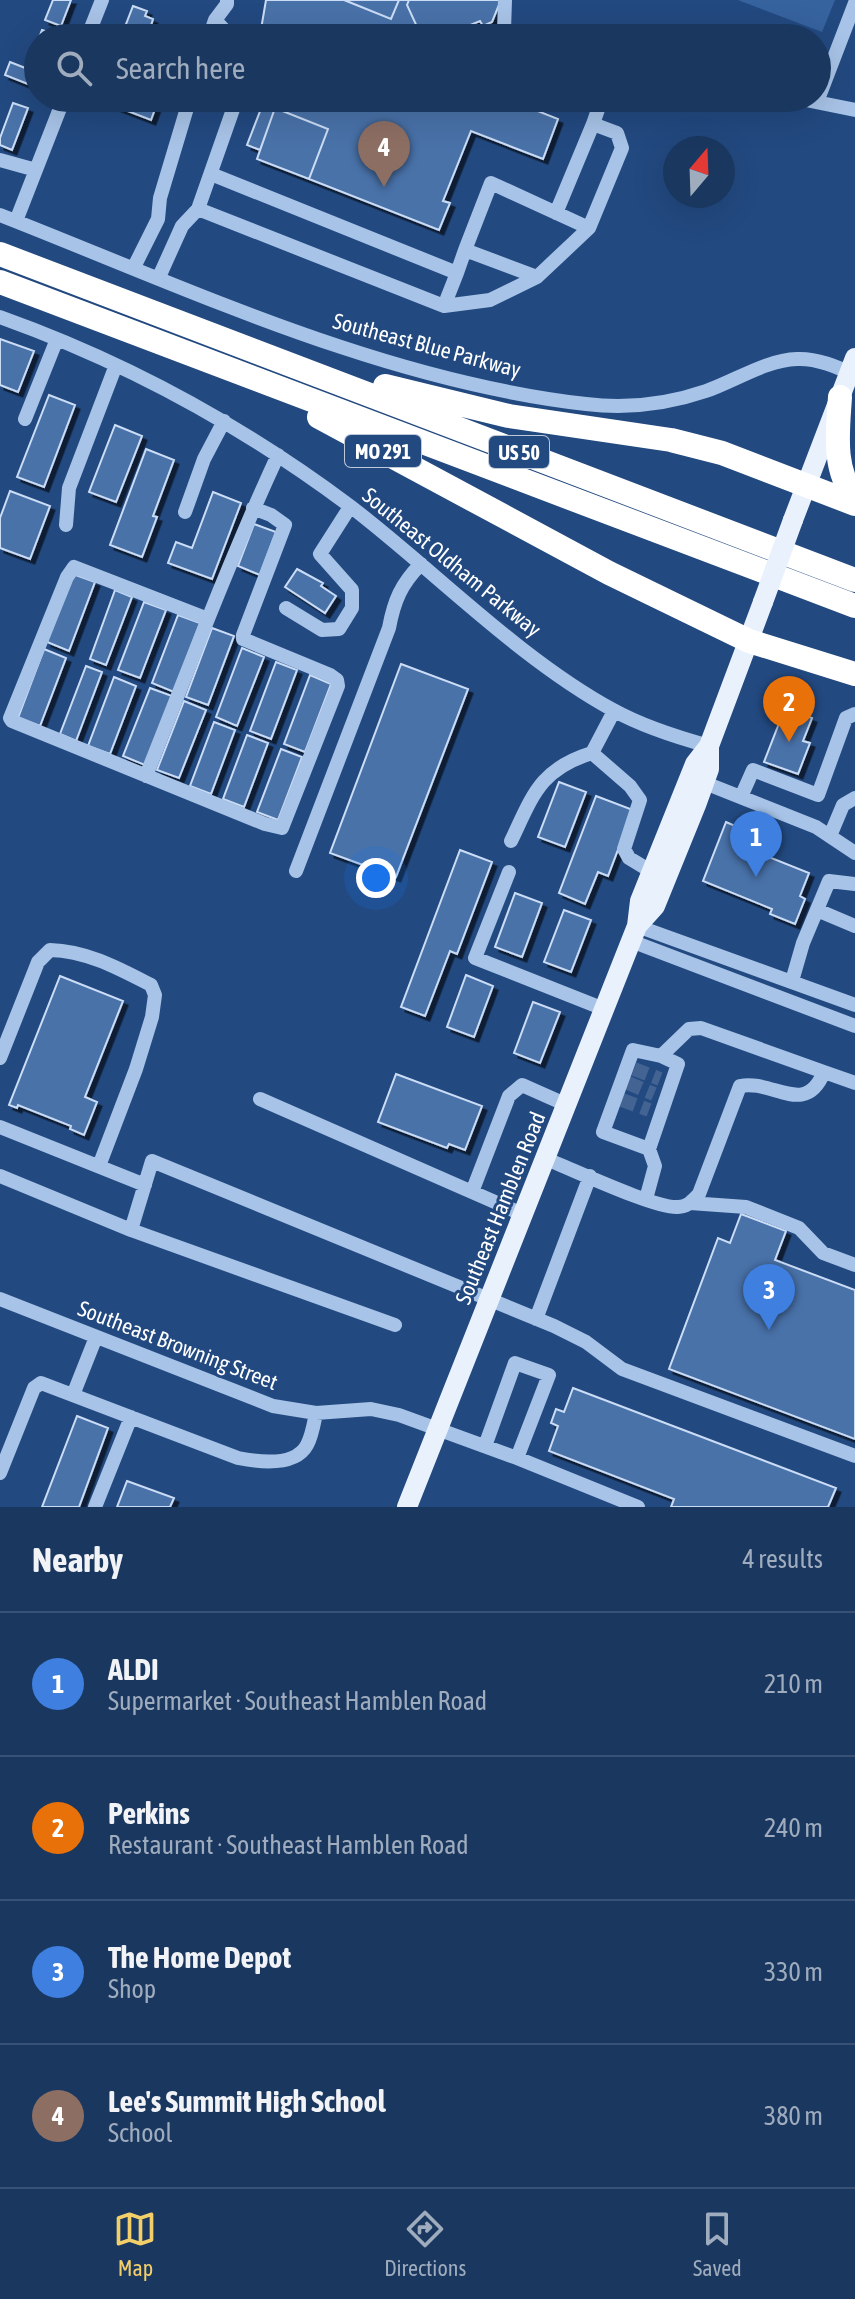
<!DOCTYPE html>
<html lang="en">
<head>
<meta charset="utf-8">
<style>
  body { margin:0; font-family:"Asap Condensed",sans-serif; background:#274269; color:#f1f3f6 }
  .compass { position:absolute; left:663px; top:136px; width:72px; height:72px; border-radius:50%; background:#1a3760; box-shadow:0 8px 32px #0002; rotate:19deg }
  .you { position:absolute; left:376px; top:878px; width:28px; height:28px; margin:-20px; border:6px solid #fff; border-radius:50%; background:#1a73e8; box-shadow:0 0 0 12px #1a73e833 }
  .badge { display:grid; place-items:center; width:52px; height:52px; border-radius:50%; background:#f3cf69; color:#fff; font-size:26px; font-weight:700 }
  .pin { position:absolute; translate:-50% -66px; filter:drop-shadow(0 2px 4px #0008) }
  .pin::after { content:''; position:absolute; top:42px; width:28px; height:24px; background:inherit; clip-path:polygon(0 0,100% 0,50% 100%) }
  .list { margin:0; padding:0; list-style:none }
  h2 { display:flex; justify-content:space-between; align-items:center; height:104px; margin:0; padding:0 32px; font-size:34px }
  h2 small { font-size:26px; font-weight:400; color:#9facbd }
  .list li { display:grid; grid-template-columns:52px 1fr auto; gap:24px; align-items:center; box-sizing:border-box; height:144px; padding:0 32px; border-top:2px solid #385175 }
  .list b { display:block; font-size:30px; white-space:nowrap }
  .list p { margin:0; font-size:26px; white-space:nowrap; color:#9facbd }
  .list em { font-size:26px; font-style:normal; color:#9facbd }
  .icon { flex:none; width:44px; height:44px; fill:none; stroke:currentColor; stroke-width:2; stroke-linecap:round; stroke-linejoin:round }
  .map { position:relative; flex:none; width:855px; height:1507px; overflow:hidden }
  .search { position:absolute; background:#1a3760; box-shadow:0 8px 32px #0002; left:24px; right:24px; top:24px; height:88px; display:flex; align-items:center; gap:20px; box-sizing:border-box; padding:0 28px; border-radius:44px; color:#9facbd; font-size:30px }
  .sheet { height:680px; background:#1a3760 }
  nav { display:flex; justify-content:space-around; align-items:center; box-sizing:border-box; height:112px; border-top:2px solid #385175; background:#1a3760; font-size:22px; color:#9facbd }
  nav a { display:grid; justify-items:center; gap:4px }
  nav .on { color:#f3cf69 }
  .map>svg:first-child { display:block }
  .green { fill:#36629e }
  .building { fill:#4a72a9; stroke:#cbddf6; stroke-width:2; filter:url(#shadow) }
  .lines { fill:none; stroke-linecap:round; stroke-linejoin:round }
  .minor-tunnel { stroke:#436493; stroke-width:14; stroke-dasharray:14 7; stroke-linecap:butt }
  .minor { stroke:#a7c3e7; stroke-width:14 }
  .major { stroke:#e9f1fd; stroke-width:20 }
  .highway { stroke:#fff; stroke-width:24 }
  .major-bridge { stroke:#e9f1fd; stroke-width:20 }
  .labels { text-anchor:middle; dominant-baseline:central; stroke-width:6; stroke-linejoin:round; paint-order:stroke }
  .shield { fill:#224980; stroke:#bdc8d9; stroke-width:2 }
  .shield-label { font-size:20px; font-weight:bold; fill:#fff }
  .street-label { font-size:22px; fill:#fff; stroke:#224980 }
</style>
</head>
<body>
<div class="map">
<svg width="855" height="1507" viewBox="0 0 855 1507">
  <defs>
    <filter id="shadow"><feDropShadow dx="4.5" dy="4.5" stdDeviation="0" flood-color="#0009"/></filter>
  </defs>
  <rect width="100%" height="100%" fill="#224980"/>
  <!-- green -->
  <path class="green" d="M738,0H835L822,32Z"/>
  <!-- building -->
  <path class="building" d="M53,0H71L61,26L45,20Z
    M266,0H409L407,5L418,29L441,37L474,24L480,38H271L260,35Z
    M344,0H399L391,19Z
    M409,0H501L492,22L483,26L480,21L441,37L418,29L407,5Z
    M133,6L147,11L145,16L153,19L150,29L141,27L137,37L123,32Z
    M42,30L58,35L57,38H39Z
    M10,62L38,73V88L5,75Z
    M94,98H159L151,120Z
    M257,98H505L558,119L543,159L471,131L443,201L450,203L439,230L309,179L328,129L275,108L260,150L247,145L262,106L255,103Z
    M13,103L28,108L12,150L0,145V138Z
    M275,108L328,129L309,179L257,159Z
    M0,339L34,351L18,392L0,385Z
    M49,395L75,405L44,487L17,477Z
    M115,425L142,436L116,502L89,492Z
    M146,449L174,460L153,516L157,517L142,557L110,545Z
    M10,491L50,506L30,559L0,548V518Z
    M213,492L241,503L212,579L168,563L176,542L192,548Z
    M254,524L276,532L260,575L238,566Z
    M297,569L323,583L321,586L336,596L325,613L285,587Z
    M73,574L95,582L69,651L47,642Z
    M115,590L132,597L106,665L90,659Z
    M144,602L166,610L140,678L118,670Z
    M178,615L200,623L174,692L152,683Z
    M212,628L234,636L208,705L186,697Z
    M242,648L264,657L237,726L216,717Z
    M44,649L66,658L40,726L18,718Z
    M276,662L297,670L271,739L250,731Z
    M401,664L468,689L396,877L330,853Z
    M86,666L102,672L76,741L60,734Z
    M310,675L331,684L305,752L284,744Z
    M114,677L136,686L110,754L88,746Z
    M150,688L172,696L145,765L123,756Z
    M184,701L206,710L179,778L157,770Z
    M785,708L812,718L803,741L810,743L798,774L764,762Z
    M214,722L235,730L211,794L190,786Z
    M247,735L268,743L244,807L223,799Z
    M281,749L302,757L278,820L257,812Z
    M559,782L586,792L565,847L538,837Z
    M596,796L633,810L608,876L598,872L585,904L559,893Z
    M726,822L742,829L736,844L809,873L800,896L805,899L795,924L770,914L772,909L703,881Z
    M460,850L492,862L457,954L450,951L425,1016L401,1007Z
    M515,893L542,903L522,957L495,947Z
    M564,910L591,920L571,972L544,962Z
    M466,975L493,986L474,1037L447,1027Z
    M60,976L123,1001L85,1097L97,1102L84,1135L70,1129L71,1126L18,1105L17,1108L9,1105Z
    M533,1002L560,1012L540,1063L514,1053Z
    M396,1074L482,1106L465,1150L449,1144L447,1148L378,1122Z
    M741,1214L786,1231L775,1260L855,1290V1439L669,1369L718,1238L730,1243Z
    M573,1388L836,1488L828,1507H671L674,1499L549,1451L558,1426L551,1423L556,1409L564,1412Z
    M77,1416L108,1428L79,1507H42Z
    M127,1481L174,1498L170,1507H117Z"/>
  <g class="lines">
    <!-- minor-tunnel -->
    <path class="minor-tunnel" d="M634,1069L660,1079
      M628,1083L654,1094
      M622,1100L649,1110"/>
    <!-- minor -->
    <path class="minor" d="M505,0L504,30L511,38
      M215,20L232,38
      M87,38L102,0
      M209,38L215,20L227,4V0
      M796,98L855,110
      M817,102L855,3
      M0,160L36,170
      M211,174L457,273L465,250
      M198,209L444,306L490,300L537,277L589,228L622,148L617,133L593,124L602,98
      M556,213L593,124
      M0,215C189,289 383,381 586,404C627,409 668,404 706,391C735,381 766,360 797,359C817,358 837,367 855,375
      M16,221L64,98
      M134,267L158,219L160,198L190,98
      M159,277L182,226L198,209L237,98
      M537,277L465,250L491,183L589,228
      M444,306L457,273
      M0,317C126,362 243,426 350,506C436,572 518,658 613,710C642,726 676,737 709,746
      M25,419L57,339
      M253,508L271,515L285,525L243,635V639L330,675L337,680L338,686L282,828L265,824L12,721L10,718L67,577L74,567L208,619C230,564 253,509 278,455
      M185,512L204,459L224,421
      M66,525L69,488L116,365
      M286,608L322,630L339,629L352,608V590L320,554L350,507
      M614,711L592,753L630,786L640,800L624,849L629,858L652,872
      M146,776L208,619
      M705,783L816,827L855,853
      M741,797L753,770L818,795L846,718L855,714
      M830,836L843,805L855,798
      M511,841C533,795 540,769 592,753
      M296,871L389,628C394,601 401,584 421,564
      M509,872L475,958L604,1009
      M817,910L855,926
      M637,926L855,1005
      M631,941L855,1026
      M792,981L803,943L829,881L855,884
      M0,1058L38,962L50,950C87,951 118,968 151,985L155,995L152,1017L136,1069L99,1166
      M260,1099L513,1210L524,1218
      M0,1127L145,1185
      M649,1149L678,1064L661,1056
      M546,1159C572,1169 656,1209 678,1207C688,1207 693,1200 699,1194L740,1086C773,1079 805,1118 824,1072L855,1083
      M0,1176L131,1230L152,1161L554,1326L586,1342L622,1369L855,1456
      M472,1192L509,1096L522,1085L567,1105
      M646,1199L655,1166L649,1149L603,1132L633,1050L661,1056L689,1029L701,1028L824,1072
      M690,1203L746,1207L799,1228L823,1253L855,1265
      M131,1230L395,1325
      M0,1299L273,1406L316,1413L371,1409L399,1415L517,1458L638,1507
      M536,1319L590,1176
      M73,1395L96,1337
      M485,1446L515,1363L549,1375L517,1458
      M0,1473L34,1388L41,1383L238,1458C258,1462 295,1467 307,1445C312,1436 314,1423 316,1413
      M95,1507L131,1417"/>
    <!-- major -->
    <path class="major" d="M793,520L855,358
      M709,746V769L696,805L655,906L637,926L640,901L695,764L709,746L763,602
      M407,1507L637,926"/>
    <!-- highway -->
    <path class="highway" d="M0,254L855,580
      M0,282L855,606
      M385,386L509,416L671,440L722,453L855,504
      M840,397C838,430 832,470 855,497
      M319,417L609,573L749,641L855,674"/>
    <!-- major-bridge -->
    <path class="major-bridge" d="M763,602L793,520"/>
  </g>
  <g class="labels">
    <!-- shield labels -->
    <g class="shield">
      <rect x="345" y="435" width="76" height="32" rx="6"/>
      <rect x="489" y="436" width="60" height="32" rx="6"/>
    </g>
    <g class="shield-label">
      <text x="383" y="451">MO 291</text>
      <text x="519" y="452">US 50</text>
    </g>
    <!-- street labels -->
    <g class="street-label">
      <text transform="translate(427 345) rotate(15)">Southeast Blue Parkway</text>
      <text transform="translate(452 562) rotate(39)">Southeast Oldham Parkway</text>
      <text transform="translate(500 1208) rotate(-68)">Southeast Hamblen Road</text>
      <text transform="translate(178 1345) rotate(21)">Southeast Browning Street</text>
    </g>
  </g>
</svg>
<svg class="compass" viewBox="-18 -18 36 36"><path d="M0-13l5 13h-10z" fill="#e53935"/><path d="M0 13l5-13h-10z" fill="#9facbd"/></svg>
<div class="you"></div>
<div class="pin badge" style="left:756px;top:877px;background:#3f7fe0">1</div>
<div class="pin badge" style="left:789px;top:742px;background:#e8710a">2</div>
<div class="pin badge" style="left:769px;top:1330px;background:#3f7fe0">3</div>
<div class="pin badge" style="left:384px;top:187px;background:#8d6e63">4</div>
<div class="search"><svg class="icon" aria-label="search" viewBox="0 0 24 24"><circle cx="10" cy="10" r="6"/><path d="M15 15l6 6"/></svg>Search here</div>
</div>
<section class="sheet">
<h2>Nearby<small>4 results</small></h2>
<ul class="list">
<li><span class="badge" style="background:#3f7fe0">1</span><div><b>ALDI</b><p>Supermarket · Southeast Hamblen Road</p></div><em>210 m</em></li>
<li><span class="badge" style="background:#e8710a">2</span><div><b>Perkins</b><p>Restaurant · Southeast Hamblen Road</p></div><em>240 m</em></li>
<li><span class="badge" style="background:#3f7fe0">3</span><div><b>The Home Depot</b><p>Shop</p></div><em>330 m</em></li>
<li><span class="badge" style="background:#8d6e63">4</span><div><b>Lee's Summit High School</b><p>School</p></div><em>380 m</em></li>
</ul>
</section>
<nav>
<a class="on"><svg class="icon" aria-label="map" viewBox="0 0 24 24"><path d="M3 6l6-2 6 2 6-2v14l-6 2-6-2-6 2zM9 4v14M15 6v14"/></svg>Map</a>
<a><svg class="icon" aria-label="directions" viewBox="0 0 24 24"><path d="M12 3l9 9-9 9-9-9zM9 14v-3h6M13 9l2 2-2 2"/></svg>Directions</a>
<a><svg class="icon" aria-label="saved" viewBox="0 0 24 24"><path d="M7 4h10v16l-5-4-5 4z"/></svg>Saved</a>
</nav>
</body>
</html>
